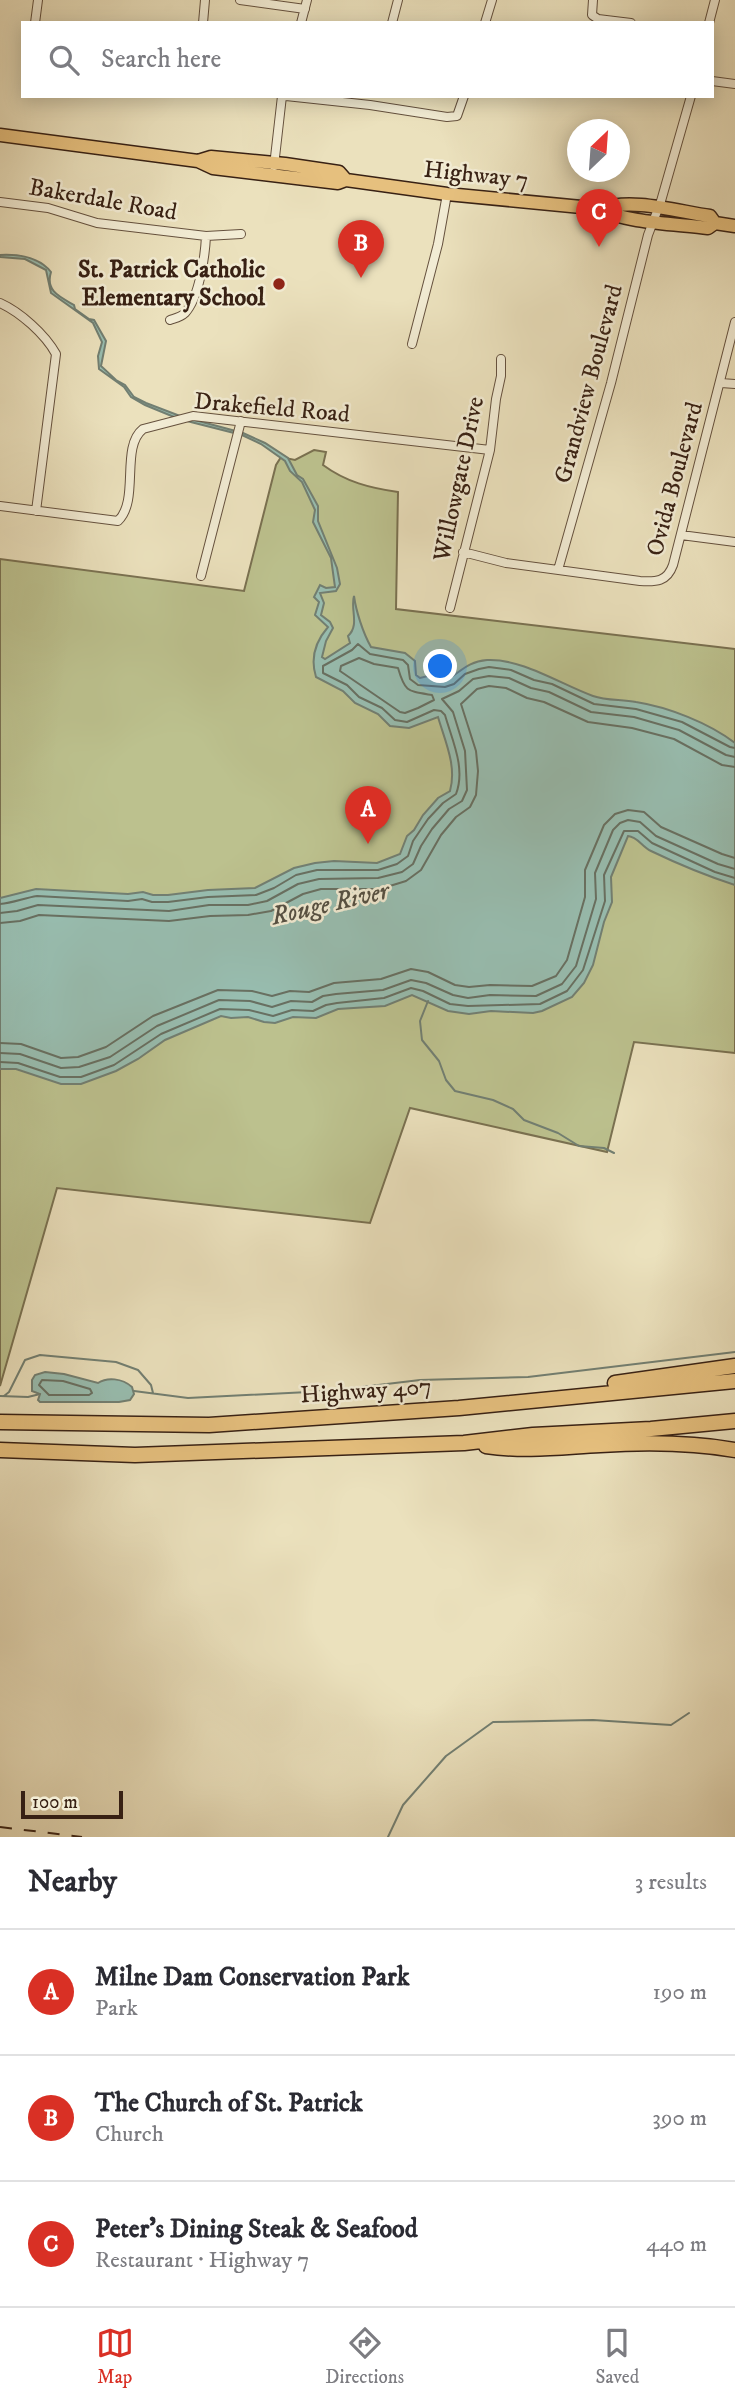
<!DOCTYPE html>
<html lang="en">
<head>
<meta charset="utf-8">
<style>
  body { margin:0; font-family:"IM FELL DW Pica",serif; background:#f7f7f7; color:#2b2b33 }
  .compass { position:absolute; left:567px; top:119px; width:63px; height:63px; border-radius:50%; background:#fff; box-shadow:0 4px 18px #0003; rotate:25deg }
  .scale { position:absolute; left:21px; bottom:18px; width:102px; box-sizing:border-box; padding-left:7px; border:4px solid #382114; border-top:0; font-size:19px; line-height:24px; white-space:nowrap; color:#382114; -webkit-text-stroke:5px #f2ecd4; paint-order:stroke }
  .you { position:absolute; left:441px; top:667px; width:24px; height:24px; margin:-18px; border:5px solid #fff; border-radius:50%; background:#1a73e8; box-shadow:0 0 0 10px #1a73e833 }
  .badge { display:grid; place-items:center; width:46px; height:46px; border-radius:50%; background:#d93025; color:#fff; font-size:23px; font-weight:700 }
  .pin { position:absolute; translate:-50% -58px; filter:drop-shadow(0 2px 4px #0008) }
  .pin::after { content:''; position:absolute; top:37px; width:24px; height:21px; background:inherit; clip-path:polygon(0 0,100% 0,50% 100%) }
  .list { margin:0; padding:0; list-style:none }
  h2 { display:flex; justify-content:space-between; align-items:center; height:91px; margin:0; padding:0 28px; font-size:30px }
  h2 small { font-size:23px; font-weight:400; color:#7c7c81 }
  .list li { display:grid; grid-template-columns:46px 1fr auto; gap:21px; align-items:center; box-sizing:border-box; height:126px; padding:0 28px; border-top:2px solid #e1e1e2 }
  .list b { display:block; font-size:26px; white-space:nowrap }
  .list p { margin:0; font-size:23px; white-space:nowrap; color:#7c7c81 }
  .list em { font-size:23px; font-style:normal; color:#7c7c81 }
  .icon { flex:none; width:38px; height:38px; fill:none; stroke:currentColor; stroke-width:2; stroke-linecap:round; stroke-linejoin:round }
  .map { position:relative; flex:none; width:735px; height:1837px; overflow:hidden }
  .search { position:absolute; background:#fff; box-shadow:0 4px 18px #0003; left:21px; right:21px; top:21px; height:77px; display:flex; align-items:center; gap:18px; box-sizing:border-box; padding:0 24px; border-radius:0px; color:#7c7c81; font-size:26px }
  .sheet { height:469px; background:#fff }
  nav { display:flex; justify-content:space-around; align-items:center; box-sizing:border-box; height:98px; border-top:2px solid #e1e1e2; background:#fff; font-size:19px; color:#7c7c81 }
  nav a { display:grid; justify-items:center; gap:4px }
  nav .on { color:#d93025 }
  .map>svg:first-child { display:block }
  .green { fill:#bcc18e; stroke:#7a7151; stroke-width:2 }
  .water { fill:#98beb1; stroke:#727f72; stroke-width:2 }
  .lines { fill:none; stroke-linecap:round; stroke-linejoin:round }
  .shore { stroke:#687062; stroke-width:2 }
  .stream { stroke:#727f72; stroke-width:2 }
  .minor-casing { stroke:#65513e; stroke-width:10 }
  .primary-casing { stroke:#382114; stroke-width:15 }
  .motorway-casing { stroke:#382114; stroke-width:17 }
  .minor { stroke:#f2ecd4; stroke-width:8 }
  .primary { stroke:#e6c07e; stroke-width:12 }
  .motorway { stroke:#e6c07e; stroke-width:14 }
  .rail { stroke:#382114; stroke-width:2; stroke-dasharray:12 12; stroke-linecap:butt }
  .poi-dot { fill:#8f2418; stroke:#f2ecd4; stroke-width:2.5 }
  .labels { text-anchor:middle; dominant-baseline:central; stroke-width:5; stroke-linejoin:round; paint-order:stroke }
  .street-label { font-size:24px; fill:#382114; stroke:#f2ecd4 }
  .poi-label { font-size:24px; font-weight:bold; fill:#382114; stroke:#f2ecd4; text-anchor:end }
  .water-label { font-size:26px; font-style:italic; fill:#555043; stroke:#f2ecd4 }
</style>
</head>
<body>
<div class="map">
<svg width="735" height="1837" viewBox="0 0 735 1837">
  <rect width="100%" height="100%" fill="#ebe1bd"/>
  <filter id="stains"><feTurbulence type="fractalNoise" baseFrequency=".00286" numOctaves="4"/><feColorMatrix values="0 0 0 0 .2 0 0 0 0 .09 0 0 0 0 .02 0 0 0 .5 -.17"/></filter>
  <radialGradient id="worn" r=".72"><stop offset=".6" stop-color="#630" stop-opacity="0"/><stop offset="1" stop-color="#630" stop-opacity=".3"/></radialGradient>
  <!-- green -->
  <path class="green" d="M314,450L326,452L323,465C346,482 370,488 398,492L396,609L735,649V1053L634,1042L607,1152L410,1108L370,1223L57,1188L0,1386V559L244,591L276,465L281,457L295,460Z"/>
  <!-- water -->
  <path class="water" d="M0,255C19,254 39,257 51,272C45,291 60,297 74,305L75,309L89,319L94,320L106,341L101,366L116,380L125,385L134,397L146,403L180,416L243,433L265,443L288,458L297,475L303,479L318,506V521L337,568L340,584L336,591L320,593L324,603L321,615L330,622L333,628L326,641L322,657L325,659L350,643L348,636C360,625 350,609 354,596C356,611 363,633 371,647L405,653L415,661L416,675L420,678L428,676L444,681C461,673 465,662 487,660C521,658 562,685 593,696C607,701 622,699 636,702C668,707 709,723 735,743V885C707,876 678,864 651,851C641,846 638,837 628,836L611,877L612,902L604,922L593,965L584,983L572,997L542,1011L533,1013L491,1011L469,1014L448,1011L412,995L385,1006L338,1009L316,1018L293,1017L275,1023L264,1022L248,1017L231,1018L221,1016L165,1040L138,1059L116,1071L81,1084H61L16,1069H0V898L36,889L128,894L143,892L153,895H168L208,890L255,888L294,868L315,863L334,861L377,863L400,854L407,836L414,830L423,815L438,798L450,791C457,766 445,741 438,717L409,728L390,726L378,714L355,703L343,691L316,677C310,658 315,642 328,627L315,615L319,602L314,597L320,585L326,588L335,587L331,558L313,522L315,510L302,482L290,471L285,461L261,444L242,435L179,419L145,405L131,397L124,387L99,369L98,356L102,342L93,323L51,293L46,270L25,259L0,257Z
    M45,1372L64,1374L98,1383C107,1377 122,1378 132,1387L134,1394L130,1400L119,1402H40L38,1400L40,1394L32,1391V1380L35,1375Z"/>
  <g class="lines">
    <!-- shore -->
    <path class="shore" d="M359,658L374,664L398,668C405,692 407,691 432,695L434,700L418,708L405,713L400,712L340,671L341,666Z
      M0,904C13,903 24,898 37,896L128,901L142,899L152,902H168L208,897L256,895L274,888L296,875L317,870H378L397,864L408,856L413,841L428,819L443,803L456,794C466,768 452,740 445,715L441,711L434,710L407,722L395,720L382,708L359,697L347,685L323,673V666L352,650L358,644L370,654L403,660L408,665L410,679L418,685L445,687L454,684L465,674L479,669L489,667L511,670L534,680L552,684L594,704L636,709L682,722L730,747L735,748
      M0,913L17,911L38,905L169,911L209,905H248L267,901L298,884L319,879L378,878L402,872L413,864L421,846L432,829L449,809L462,801L467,790L465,751L453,712L442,699L459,691L473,679L489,676L509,678L531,688L549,692L591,712L634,717L679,730L726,755L735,757
      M0,923L20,921L39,915L169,921L210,916L248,915L271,911L303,894L321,889H380L406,881L421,870L441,835L456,817L470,807L476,795L478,771L476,751L461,704L477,689L489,686L506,688L527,698L544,702L588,722L632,728L674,739L722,765L735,767
      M0,1043L21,1044L61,1058L78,1057L106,1047L153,1016L218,990L252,991L272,996L290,991L309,992L334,983L381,979L411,969L428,972L455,985L469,987L490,985L532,986L556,976L567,960L585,897V870L604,825L615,814L628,810L644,812L661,827L722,854L735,858
      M0,1053L20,1054L61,1068L79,1067L110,1057L157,1026L219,1000L250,1001L272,1007L291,1001L312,1002L323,996L336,994L383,990L411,980L426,983L453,995L468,998L490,995L536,996L562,984L576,966L596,899L595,873L613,830L620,823L628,820L640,822L656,836L718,864L735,869
      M0,1062L18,1063L60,1077H81L114,1065L161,1034L220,1009L249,1010L273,1016L292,1010L313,1011L326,1005L337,1003L384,998L411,988L423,991L450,1004L468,1006L540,1004L567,991L583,970L605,901L604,875L624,831H638L652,843L715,872L735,878
      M42,1380L63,1381L90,1389L92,1393L89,1395H49L39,1385Z"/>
    <!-- stream -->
    <path class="stream" d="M428,1001L420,1021L422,1040L439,1061L446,1080L455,1091L493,1100L513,1109L524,1120L558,1133L579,1146L604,1148L614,1153
      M134,1391L188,1398L328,1391L420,1380L528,1377L735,1352
      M0,1396L28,1397L40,1394
      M4,1396L9,1392L25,1360L40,1355L116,1362L138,1370L151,1385L153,1393
      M388,1837L403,1805L446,1756L493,1722L593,1720L671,1725L689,1713"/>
    <defs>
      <path id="minor" d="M240,0L305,9
        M593,0L592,15L598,19L631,23
        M35,23L38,0
        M203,23L205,0
        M301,23L307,0
        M392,23L398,0
        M485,23L492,0
        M709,23L715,0
        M712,81L735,84
        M286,96L370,105L447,117L457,116L464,96
        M274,166L282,96
        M0,202L48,208L97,223L206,236L241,234
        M0,303C20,312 45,334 56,354L36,511
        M170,320C176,318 181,317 185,313C199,298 205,257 206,236
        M412,344L438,244L447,194
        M721,383L735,384
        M0,506L118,521C140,500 120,447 143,429L193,416L490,450
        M681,535L735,542
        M463,552L506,563L640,581C656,582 667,582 673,565L735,322
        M558,570L611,383L648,235L661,201L691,96
        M201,576L241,421
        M450,608L490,450L496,399L501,376V359"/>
      <path id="primary" d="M0,135L198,161L213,168L338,183L346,180L447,194L602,209C630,197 680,212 710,216L715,223
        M198,161L211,157L285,164L339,172L346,180
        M602,209C623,223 681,224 708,228L715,223L735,226"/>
      <path id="motorway" d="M615,1383L735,1366
        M0,1422L209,1425L459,1408L735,1381
        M486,1446C525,1452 562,1447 600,1445C646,1442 689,1442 735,1450
        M0,1450L135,1455L464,1443L533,1435L651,1429L735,1421"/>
    </defs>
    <!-- minor casing -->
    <use href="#minor" class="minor-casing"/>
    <!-- primary casing -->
    <use href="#primary" class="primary-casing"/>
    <!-- motorway casing -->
    <use href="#motorway" class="motorway-casing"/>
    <!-- minor -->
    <use href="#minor" class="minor"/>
    <!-- primary -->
    <use href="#primary" class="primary"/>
    <!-- motorway -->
    <use href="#motorway" class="motorway"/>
    <!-- rail -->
    <path class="rail" d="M0,1827L82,1837"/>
  </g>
  <!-- markers -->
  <circle class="poi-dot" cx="279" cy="284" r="7"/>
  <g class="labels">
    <!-- street labels -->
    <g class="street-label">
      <text transform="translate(476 175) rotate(6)">Highway 7</text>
      <text transform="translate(103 200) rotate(10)">Bakerdale Road</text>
      <text transform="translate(589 384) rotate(-75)">Grandview Boulevard</text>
      <text transform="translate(272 408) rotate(5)">Drakefield Road</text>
      <text transform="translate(459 479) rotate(-78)">Willowgate Drive</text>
      <text transform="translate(675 479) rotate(-75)">Ovida Boulevard</text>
      <text transform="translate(366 1391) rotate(-4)">Highway 407</text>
    </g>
    <!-- poi labels -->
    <g class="poi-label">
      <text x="265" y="270">St. Patrick Catholic<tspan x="265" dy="28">Elementary School</tspan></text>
    </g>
    <!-- water labels -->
    <g class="water-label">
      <text transform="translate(330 904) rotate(-13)">Rouge River</text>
    </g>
  </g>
  <rect width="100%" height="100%" filter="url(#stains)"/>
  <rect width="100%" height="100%" fill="url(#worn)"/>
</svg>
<svg class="compass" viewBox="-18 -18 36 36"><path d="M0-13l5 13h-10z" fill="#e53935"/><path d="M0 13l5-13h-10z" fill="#7c7c81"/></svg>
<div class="scale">100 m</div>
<div class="you"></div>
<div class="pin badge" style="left:368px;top:844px">A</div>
<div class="pin badge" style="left:361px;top:278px">B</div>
<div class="pin badge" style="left:599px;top:247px">C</div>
<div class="search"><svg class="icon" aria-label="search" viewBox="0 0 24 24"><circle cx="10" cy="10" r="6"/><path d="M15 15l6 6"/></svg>Search here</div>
</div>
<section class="sheet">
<h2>Nearby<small>3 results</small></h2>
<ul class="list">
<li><span class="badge">A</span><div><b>Milne Dam Conservation Park</b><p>Park</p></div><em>190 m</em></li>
<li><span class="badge">B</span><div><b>The Church of St. Patrick</b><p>Church</p></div><em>390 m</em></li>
<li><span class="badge">C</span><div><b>Peter's Dining Steak &amp; Seafood</b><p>Restaurant · Highway 7</p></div><em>440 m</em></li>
</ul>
</section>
<nav>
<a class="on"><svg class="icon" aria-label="map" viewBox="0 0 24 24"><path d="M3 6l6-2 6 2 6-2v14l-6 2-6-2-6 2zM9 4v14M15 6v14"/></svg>Map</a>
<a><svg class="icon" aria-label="directions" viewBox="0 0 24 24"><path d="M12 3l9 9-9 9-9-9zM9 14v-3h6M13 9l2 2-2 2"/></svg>Directions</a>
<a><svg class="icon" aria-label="saved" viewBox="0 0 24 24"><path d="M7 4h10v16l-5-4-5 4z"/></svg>Saved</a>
</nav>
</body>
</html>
